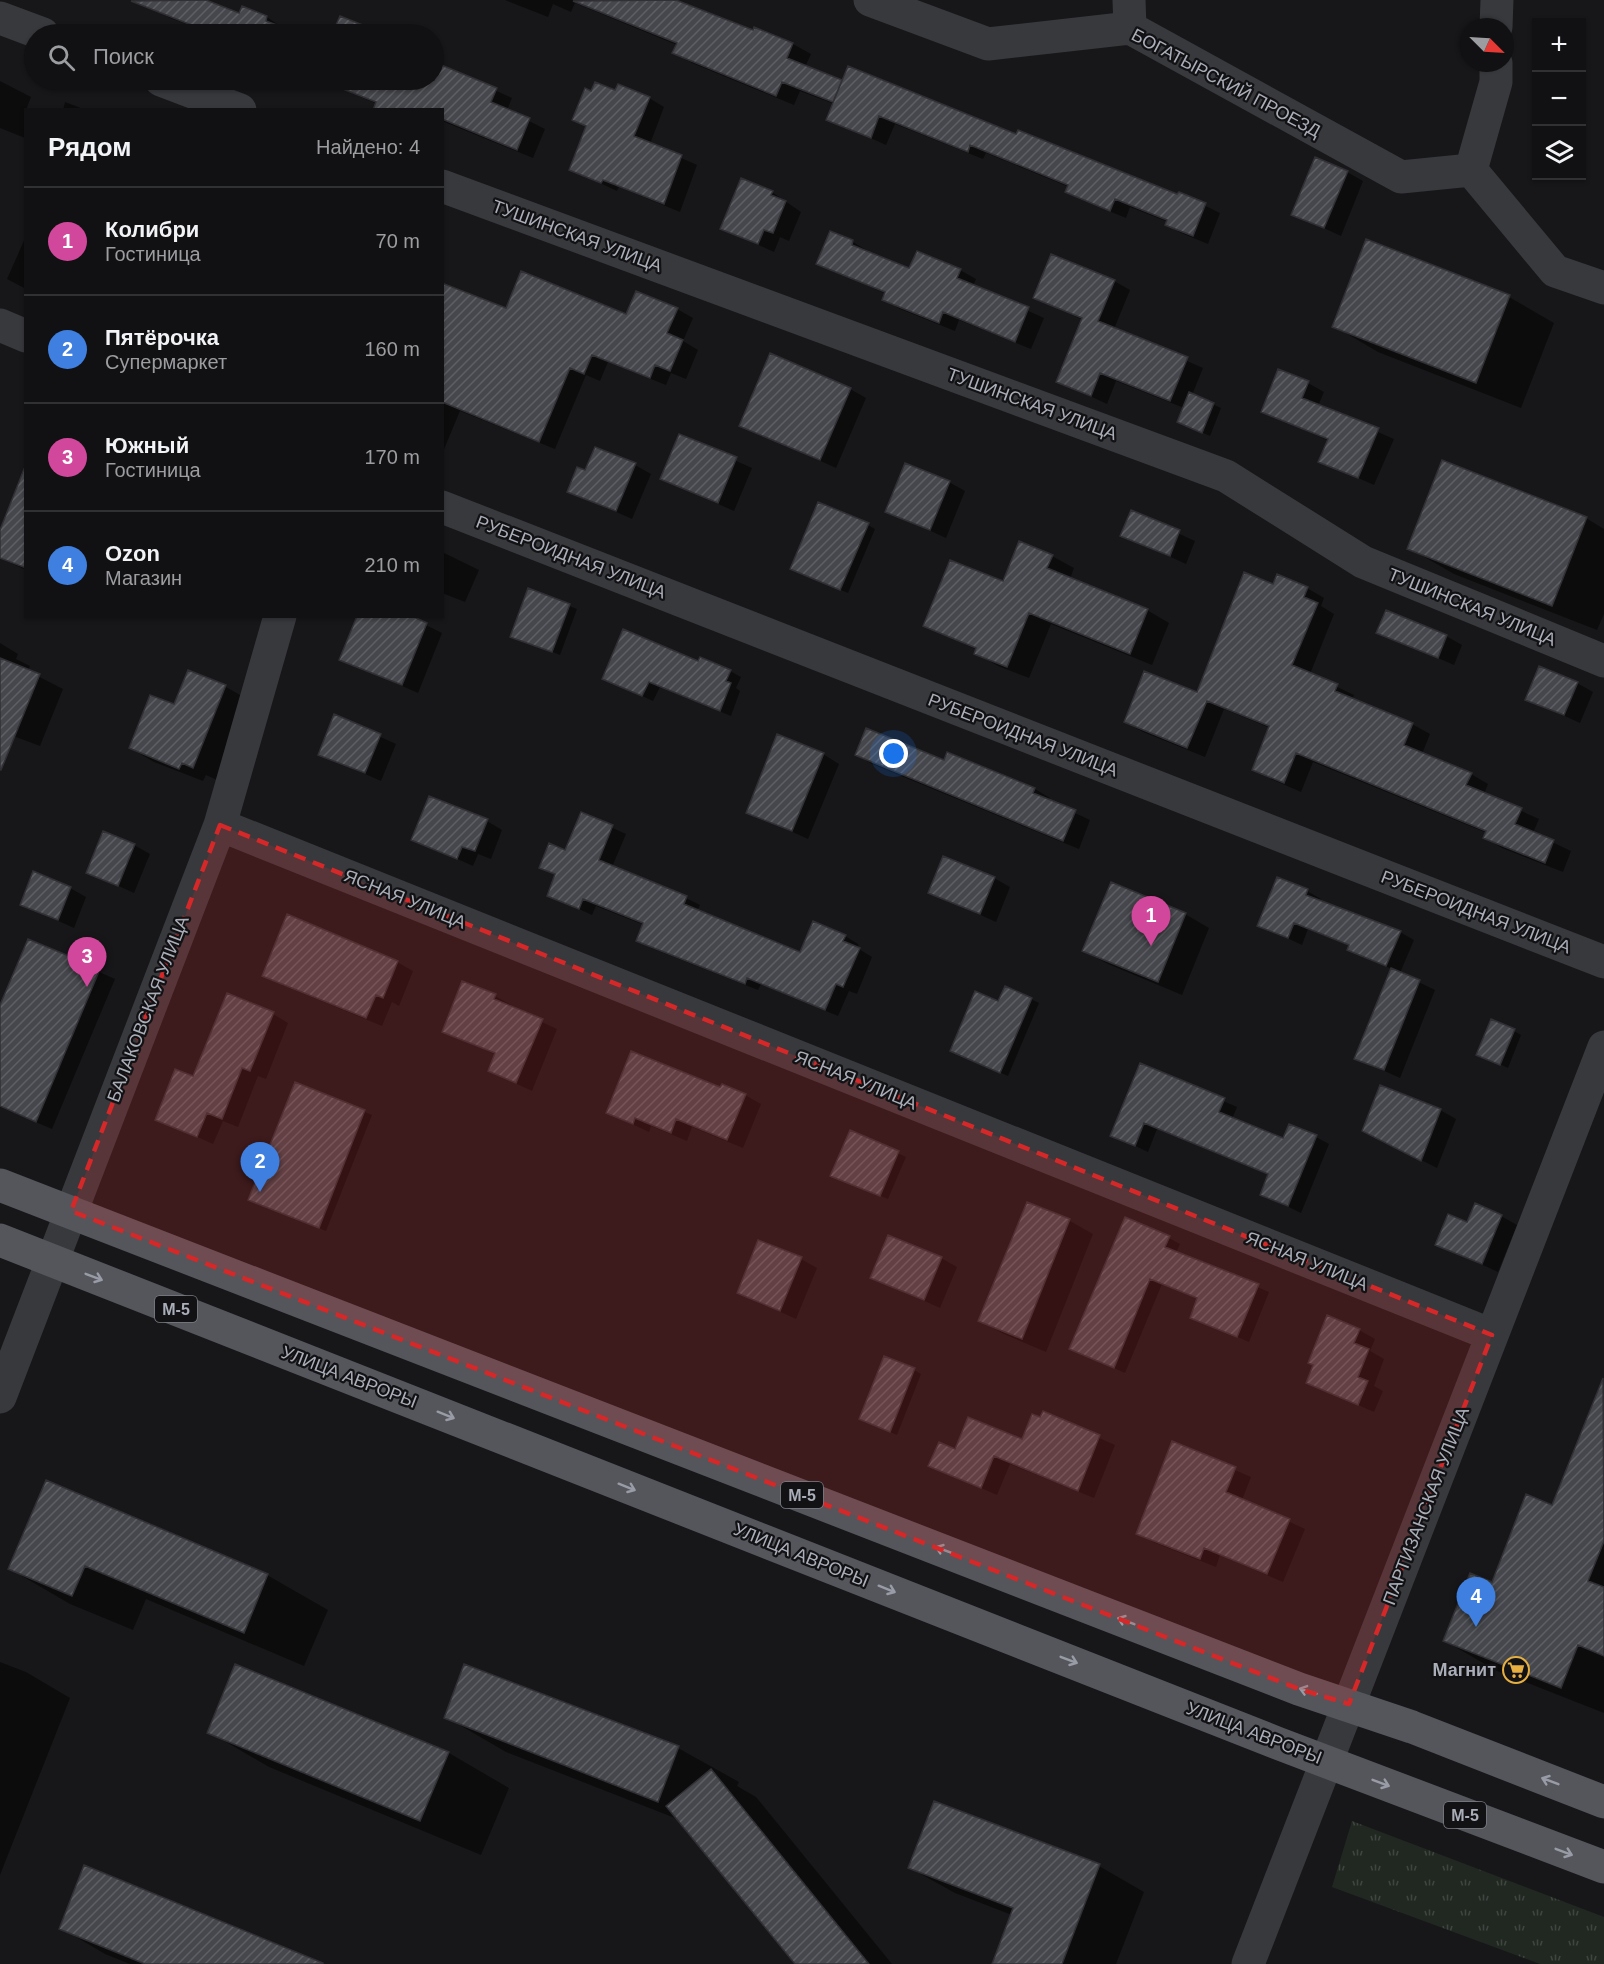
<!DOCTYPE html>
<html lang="ru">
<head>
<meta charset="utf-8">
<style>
  body { margin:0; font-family:Arial,sans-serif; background:#1a1a1c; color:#f1f3f6 }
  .controls { position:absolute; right:18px; top:18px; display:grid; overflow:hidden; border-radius:0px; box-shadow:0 2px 4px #0004 }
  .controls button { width:54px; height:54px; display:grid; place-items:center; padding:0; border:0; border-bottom:2px solid #303133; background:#111113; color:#f1f3f6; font:30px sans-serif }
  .compass { position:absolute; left:1460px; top:18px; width:54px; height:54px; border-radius:50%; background:#111113; box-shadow:0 2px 4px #0004; rotate:114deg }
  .you { position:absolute; left:894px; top:754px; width:21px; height:21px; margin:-15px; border:4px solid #fff; border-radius:50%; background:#1a73e8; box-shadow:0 0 0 9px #1a73e833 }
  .badge { display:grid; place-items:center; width:39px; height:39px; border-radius:50%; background:#1a73e8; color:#fff; font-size:20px; font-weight:700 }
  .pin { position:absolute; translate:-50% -50px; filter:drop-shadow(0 2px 3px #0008) }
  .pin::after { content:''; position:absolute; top:32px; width:21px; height:18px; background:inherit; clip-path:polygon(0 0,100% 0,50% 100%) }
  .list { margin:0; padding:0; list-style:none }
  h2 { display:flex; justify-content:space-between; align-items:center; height:78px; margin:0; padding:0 24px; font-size:26px }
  h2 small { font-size:20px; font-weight:400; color:#9c9da0 }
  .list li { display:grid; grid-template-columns:39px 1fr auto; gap:18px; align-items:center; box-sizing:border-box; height:108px; padding:0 24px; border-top:2px solid #303133 }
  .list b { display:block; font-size:22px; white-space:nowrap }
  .list p { margin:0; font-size:20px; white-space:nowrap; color:#9c9da0 }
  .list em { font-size:20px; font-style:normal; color:#9c9da0 }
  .icon { flex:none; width:33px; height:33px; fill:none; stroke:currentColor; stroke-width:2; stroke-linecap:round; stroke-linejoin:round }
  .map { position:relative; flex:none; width:1604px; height:1964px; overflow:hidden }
  .search { position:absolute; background:#111113; box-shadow:0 2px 4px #0004; left:24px; top:24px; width:420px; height:66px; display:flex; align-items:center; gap:15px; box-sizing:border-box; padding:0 21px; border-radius:33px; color:#9c9da0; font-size:22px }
  .panel { position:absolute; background:#111113; box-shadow:0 2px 4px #0004; left:24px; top:108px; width:420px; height:510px; border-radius:0px }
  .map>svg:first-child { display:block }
  .grass { fill:url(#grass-tufts) }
  .shadow { fill:#0007 }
  .building { fill:url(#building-hatch); stroke:#313135; stroke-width:1.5 }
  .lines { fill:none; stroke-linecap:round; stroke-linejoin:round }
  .minor { stroke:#38393d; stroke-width:33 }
  .major { stroke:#54565c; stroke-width:33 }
  .oneway { stroke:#999ca6 }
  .marked { fill:#d62828; fill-opacity:0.2; stroke:#d62828; stroke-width:4.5; stroke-dasharray:12 8; stroke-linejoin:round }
  .labels { text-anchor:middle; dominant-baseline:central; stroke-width:4.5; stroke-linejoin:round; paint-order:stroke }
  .shield { fill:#121214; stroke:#7c7f87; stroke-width:1.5 }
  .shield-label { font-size:16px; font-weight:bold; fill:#aaaeb8 }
  .street-label { font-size:18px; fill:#aaaeb8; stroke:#121214 }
  .poi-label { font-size:18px; font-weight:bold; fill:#aaaeb8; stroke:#121214; text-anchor:end }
</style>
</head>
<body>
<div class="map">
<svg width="1604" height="1964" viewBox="0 0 1604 1964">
  <defs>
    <pattern id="grass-tufts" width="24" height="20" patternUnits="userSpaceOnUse" patternTransform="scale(1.5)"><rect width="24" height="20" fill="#212822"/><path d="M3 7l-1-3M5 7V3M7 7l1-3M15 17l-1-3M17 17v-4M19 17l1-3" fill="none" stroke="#3f4540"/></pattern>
    <pattern id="building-hatch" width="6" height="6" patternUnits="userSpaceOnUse" patternTransform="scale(1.5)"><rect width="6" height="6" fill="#46474c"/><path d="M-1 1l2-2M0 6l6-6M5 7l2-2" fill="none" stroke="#5e5f64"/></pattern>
  </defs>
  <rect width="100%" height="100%" fill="#171719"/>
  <!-- grass -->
  <path class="grass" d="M1352,1821L1604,1917V1964H1540L1332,1887Z"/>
  <!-- shadow -->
  <path class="shadow" d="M136,0H209V3L239,15L267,17L291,34H213L170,18Z
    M505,0H674L753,32L755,29L793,44L811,54L805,67L843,83L1017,135L1178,196L1179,193L1220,213L1208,244L1181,233L1167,225L1168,222L1130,207L1126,218L1082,200L1067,192L1069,187L986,153L983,159L895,124L886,145L828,119L834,104L800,91L794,105L692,63L674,53L677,45L575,3L571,12L553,4L548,17Z
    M340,18L378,34H334Z
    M434,59L454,72L512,98L507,110L545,129L533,158L442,121V110L377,104L321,80H434Z
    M0,81L31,97L26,110L25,138L0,128Z
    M616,92L649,98L664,107L650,144L697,165L680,212L619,187L617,191L570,169L587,127L574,120L592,93Z
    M65,102L86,110H63Z
    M1347,172L1363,181L1341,236L1293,214Z
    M772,192L801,212L789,241L780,237L774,252L722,228Z
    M26,236V289L7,279Z
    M853,242L868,251V253L910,270H960L976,279L973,286L1044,318L1031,349L959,320L955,331L900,309L884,300L886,294L818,263Z
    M1114,281L1130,290L1114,329L1203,368L1192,395L1221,408L1210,436L1178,422L1184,408L1116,381L1107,404L1058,381L1083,320L1035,298Z
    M442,284L507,310L627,316L677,309L693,318L683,341L698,350L686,379L671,373L666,385L608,362L600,381L586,375L555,449L460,411L442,454Z
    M1509,297L1554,323L1521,408L1378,352L1334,326Z
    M1308,383L1324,392L1318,406L1394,439L1374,485L1320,461L1329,441L1263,411Z
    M850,389L866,398L836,468L741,425Z
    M680,436L752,468L734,511L662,479Z
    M635,465L651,474L632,519L569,491L585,472Z
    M949,482L965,491L946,538L887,511Z
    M1131,512L1195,541L1186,564L1122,535Z
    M1586,518L1604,529V614L1597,630L1454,574L1409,548Z
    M26,522V570L0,558V534Z
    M868,525L875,529L848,593L799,572Z
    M442,552L479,570L465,602L442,593Z
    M1052,556L1074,568L1070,579L1147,610L1169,623L1152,665L1051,624L1029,678L998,666L976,653L977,650L925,625Z
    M1274,585L1307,588L1324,598L1321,606L1334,614L1310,674L1354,695L1352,700L1412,724L1430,734L1422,754L1471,774L1488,784L1484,794L1539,819L1533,833L1571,851L1563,872L1502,848L1485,838L1487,833L1313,762L1301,792L1271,779L1253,769L1270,728L1224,709L1205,757L1143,732L1125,722L1198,694Z
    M529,590L577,609L560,655L512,636Z
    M408,616L442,633L418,693L341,659Z
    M1378,632L1446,636L1462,645L1454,665Z
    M0,643L18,654L16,659L30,666L28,671L63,689L40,746L0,731Z
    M699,663L730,671L741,677L736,688L740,691L731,716L660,687L653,701L604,679Z
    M189,672L226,687L249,700L217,780L206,775L203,781L154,762L130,748L175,706Z
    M1577,683L1593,692L1580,723L1527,699Z
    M335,716L396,744L381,781L320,754Z
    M948,753L1035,789L1050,798L1049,801L1090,820L1079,849L872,764L857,755L944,762Z
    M823,754L839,764L808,839L748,812Z
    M582,814L626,834L612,867L686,898L700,905L697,911L801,954L845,936L858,944L859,949L872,957L857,994L849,991L838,1016L761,984L758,990L651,948L638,940L644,925L596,906L592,915L548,895L557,876L541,867L566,852Z
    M487,821L502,830L491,859L478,854L473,866L413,839Z
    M134,845L150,854L134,893L88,872Z
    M994,878L1010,887L996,922L930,892Z
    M70,888L86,897L74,928L21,904Z
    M1307,891L1321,899L1320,902L1400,932L1414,940L1400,973L1435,990L1400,1078L1356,1058L1392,969L1363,957L1349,949L1350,946L1308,929L1302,945L1259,925Z
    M1185,914L1209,928L1182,995L1108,964L1084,951Z
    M29,941L115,979L52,1129L0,1107V1009Z
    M397,962L413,971L399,1006L392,1002L382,1026L280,984L264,975Z
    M495,996L511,1005L509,1007L557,1029L532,1091L489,1071L496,1055L444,1031Z
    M1031,999L1039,1003L1008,1076L952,1051L999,1003Z
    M273,1014L288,1023L266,1079L258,1076L238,1127L223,1121L213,1144L157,1119L194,1078Z
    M1514,1031L1521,1035L1508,1068L1486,1058Z
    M1141,1065L1237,1107L1232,1119L1284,1139L1316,1137L1329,1144L1301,1213L1262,1194L1269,1175L1157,1129L1148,1152L1112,1135Z
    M296,1084L372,1115L326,1231L257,1204Z
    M721,1089L745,1095L761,1104L743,1148L692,1127L687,1141L651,1126L649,1132L608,1113Z
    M1440,1110L1456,1119L1437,1168L1379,1139Z
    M851,1132L906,1157L888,1199L840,1179Z
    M1028,1204L1070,1221L1093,1234L1046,1352L1004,1334L980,1321Z
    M1501,1216L1517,1225L1498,1272L1437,1244L1468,1224Z
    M1169,1238L1180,1244L1176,1253L1269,1292L1249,1342L1191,1317L1198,1299L1162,1284L1125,1373L1071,1349Z
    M941,1258L957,1267L940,1308L872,1277Z
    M801,1259L817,1268L796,1319L739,1293Z
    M1359,1330L1375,1339L1370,1351L1384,1359L1374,1386L1383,1391L1374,1412L1308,1383Z
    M914,1370L921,1374L897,1435L860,1419Z
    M1596,1398L1604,1401V1713L1497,1671L1445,1641L1553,1507Z
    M1043,1413L1115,1445L1094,1498L1010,1464L997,1495L930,1466L956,1451L1023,1441Z
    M1173,1443L1251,1477L1242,1500L1305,1529L1283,1582L1220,1555L1216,1567L1153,1542L1138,1533Z
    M47,1482L267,1575L328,1610L304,1666L146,1599L133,1630L70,1604L10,1569Z
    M0,1662L26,1672L70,1698L0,1875Z
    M236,1666L449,1753L509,1788L481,1855L269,1767L209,1732Z
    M446,1717L678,1748L739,1782L737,1786L756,1797L892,1964H797L680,1820L506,1752Z
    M1099,1866L1144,1892L1116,1964H993L1012,1915L955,1893L910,1868Z
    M61,1928L321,1964H130L105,1954Z"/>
  <!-- building -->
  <path class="building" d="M206,0L239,13L242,6L267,16L266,21L282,27L279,34H214L131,1Z
    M676,0L753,30L754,27L793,43L787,58L842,80L833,102L782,82L776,96L672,53L677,43L573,1Z
    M340,16L385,34H332Z
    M434,62L497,88L491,102L530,118L517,150L442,119V110H373L376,102L320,80H434Z
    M848,66L1016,134L1018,130L1177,194L1179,192L1206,203L1193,236L1165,225L1167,220L1115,199L1110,211L1065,192L1068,185L970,145L968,152L879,116L871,138L826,120Z
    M595,82L615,90L618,84L650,97L634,136L682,155L664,204L603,180L601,183L569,170L586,126L572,120L585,88L591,91Z
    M1315,157L1348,171L1324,228L1291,215Z
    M741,178L773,191L771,195L786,201L773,233L764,230L758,244L720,229Z
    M830,231L853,240L852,245L909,268L917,251L961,269L957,278L1029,307L1015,342L943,312L939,323L882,300L885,292L816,264Z
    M1366,239L1510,295L1476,383L1332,327Z
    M1051,254L1115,280L1098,321L1188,357L1170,401L1100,373L1091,396L1056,382L1082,318L1033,298Z
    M521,271L626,314L636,291L678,308L667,333L683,340L670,371L655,365L650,378L592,355L584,374L570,368L539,442L442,402V283L506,308Z
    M770,353L851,388L820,460L739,426Z
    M1278,369L1309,381L1302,398L1379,428L1358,478L1318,462L1328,439L1261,412Z
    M1189,392L1214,403L1202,433L1177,422Z
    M679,434L737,457L718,503L660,479Z
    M595,447L636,463L616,511L567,492L577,467L585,470Z
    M1442,460L1587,517L1552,606L1407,549Z
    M905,463L950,481L930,530L885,512Z
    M24,469L26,470V568L0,558V530Z
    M818,502L869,523L840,590L790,569Z
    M1131,510L1180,530L1170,556L1120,536Z
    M1019,541L1053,555L1047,568L1148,609L1130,654L1029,613L1007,667L974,654L976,648L923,626L950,560L1003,581Z
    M1244,572L1273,584L1277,574L1308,587L1304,597L1318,603L1292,665L1338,684L1335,691L1413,723L1404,745L1472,773L1466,785L1522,808L1515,824L1554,840L1545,863L1483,838L1486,831L1296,753L1284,783L1252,770L1269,726L1207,701L1187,748L1124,722L1144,671L1197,692Z
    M528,588L570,604L552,652L510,637Z
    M1386,610L1447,635L1438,658L1376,633Z
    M357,616H412L427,623L402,685L339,660Z
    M623,629L698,661L700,657L731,670L726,681L731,683L720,711L649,682L642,696L602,679Z
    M0,658L40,674L1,770H0Z
    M1539,666L1578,682L1564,715L1525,700Z
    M188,670L226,685L193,768L182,763L179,769L129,748L150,695L174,704Z
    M334,714L381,734L365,773L318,755Z
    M866,728L944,760L947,752L1035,788L1033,793L1076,810L1063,841L855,755Z
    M777,734L824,753L792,831L746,813Z
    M429,796L488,819L475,851L462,847L457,859L411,840Z
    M581,812L613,825L599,860L687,896L684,904L800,952L813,921L846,935L843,941L860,948L843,987L836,984L825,1010L747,978L745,984L636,941L643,923L583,899L579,909L547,896L555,874L539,868L549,843L565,850Z
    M103,831L135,844L118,886L86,873Z
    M943,856L995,877L980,914L928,893Z
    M33,871L71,887L58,920L20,905Z
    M1277,877L1308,889L1306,895L1401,931L1386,966L1347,950L1349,945L1294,923L1288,938L1257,926Z
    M1111,882L1186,913L1158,982L1082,951Z
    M287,914L398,961L383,998L376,995L366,1018L262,976Z
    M28,939L100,969L36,1122L0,1106V1005Z
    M1391,968L1420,980L1384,1070L1354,1059Z
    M462,981L496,994L494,999L543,1019L516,1083L488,1071L495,1053L442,1032Z
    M1005,986L1032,998L1000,1073L950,1051L975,991L998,1001Z
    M227,993L274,1012L250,1071L242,1068L222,1119L207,1113L197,1137L155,1120L175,1069L193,1076Z
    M1491,1019L1515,1029L1500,1065L1476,1055Z
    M631,1051L720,1087L722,1084L746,1094L727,1140L676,1119L671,1133L635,1118L633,1124L606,1113Z
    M1140,1063L1225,1098L1219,1112L1283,1138L1289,1124L1317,1135L1288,1206L1260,1195L1268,1174L1144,1123L1135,1146L1110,1136Z
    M295,1082L365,1110L319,1228L248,1200Z
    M1380,1085L1441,1109L1421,1161L1362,1131Z
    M850,1130L899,1151L880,1196L830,1176Z
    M1027,1202L1070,1219L1022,1339L978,1321Z
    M1475,1203L1502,1215L1482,1264L1435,1245L1448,1214L1467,1222Z
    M1125,1217L1170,1236L1165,1247L1259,1284L1237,1337L1190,1318L1197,1298L1150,1279L1114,1368L1069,1349Z
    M888,1235L942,1257L924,1300L870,1278Z
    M758,1240L802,1257L780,1311L737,1293Z
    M1327,1315L1360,1329L1354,1343L1369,1349L1358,1377L1368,1381L1358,1405L1306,1383L1313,1365L1308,1363Z
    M884,1356L915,1368L890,1432L859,1419Z
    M1603,1378L1604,1541L1588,1581L1604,1587V1656L1578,1645L1561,1688L1443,1641L1470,1573L1492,1582L1526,1494L1552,1505Z
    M1043,1411L1100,1435L1078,1491L994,1456L981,1488L928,1466L939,1442L955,1449L968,1417L1022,1439L1032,1414L1040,1417Z
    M1172,1441L1236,1467L1226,1492L1290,1519L1267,1574L1204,1548L1200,1559L1136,1534Z
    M46,1480L268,1574L244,1633L85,1566L72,1596L8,1569Z
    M235,1664L449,1752L420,1821L207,1733Z
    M464,1664L679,1746L658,1802L444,1718Z
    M711,1769L869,1964H795L666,1806Z
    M934,1801L1100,1864L1062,1964H992L1013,1908L908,1868Z
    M84,1865L323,1963V1964H145L59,1929Z"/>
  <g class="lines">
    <!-- minor -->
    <path class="minor" d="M870,0L988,44L1130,28L1401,177L1471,170
      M1129,0L1130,28
      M0,18L43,34
      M1496,27L1497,0
      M161,80L240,110
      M1471,170L1555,271L1604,288
      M1471,170L1496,82V63
      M442,186L1226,476L1363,562L1604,661
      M0,325L26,336
      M442,507L1604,962
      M220,825L1492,1335
      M0,1397L220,825L280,616
      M1248,1964L1604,1047"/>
    <!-- major -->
    <path class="major" d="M0,1185L1299,1689L1412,1727L1604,1802
      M0,1240L1277,1743L1604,1867"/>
  </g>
  <!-- one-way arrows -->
  <defs><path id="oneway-shaft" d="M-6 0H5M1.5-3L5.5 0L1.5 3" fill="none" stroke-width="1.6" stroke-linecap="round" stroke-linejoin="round" transform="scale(1.5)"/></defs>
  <g class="oneway">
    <use href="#oneway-shaft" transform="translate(94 1277) rotate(21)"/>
    <use href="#oneway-shaft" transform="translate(446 1415) rotate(22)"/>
    <use href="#oneway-shaft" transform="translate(627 1487) rotate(22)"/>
    <use href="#oneway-shaft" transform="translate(944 1550) rotate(-159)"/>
    <use href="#oneway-shaft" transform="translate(887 1589) rotate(22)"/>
    <use href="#oneway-shaft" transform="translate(1126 1621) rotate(-159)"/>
    <use href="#oneway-shaft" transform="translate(1069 1660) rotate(21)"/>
    <use href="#oneway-shaft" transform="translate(1308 1691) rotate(-163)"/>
    <use href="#oneway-shaft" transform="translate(1550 1781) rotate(-159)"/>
    <use href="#oneway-shaft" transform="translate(1381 1783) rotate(21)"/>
    <use href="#oneway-shaft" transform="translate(1564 1852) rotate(21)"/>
  </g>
  <!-- marked area -->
  <path class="marked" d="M220,825L1492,1335L1349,1704L1299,1689L71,1211Z"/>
  <!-- icons -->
  <defs>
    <symbol id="supermarket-ring" viewBox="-11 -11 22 22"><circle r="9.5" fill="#121214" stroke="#e7af40" stroke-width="1.5"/><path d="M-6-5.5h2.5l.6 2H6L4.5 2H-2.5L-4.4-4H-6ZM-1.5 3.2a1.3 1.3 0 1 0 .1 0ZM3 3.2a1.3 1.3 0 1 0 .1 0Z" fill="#e7af40"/></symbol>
  </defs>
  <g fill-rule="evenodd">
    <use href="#supermarket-ring" x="1501" y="1655" width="30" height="30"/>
  </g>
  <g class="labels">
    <!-- shield labels -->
    <g class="shield">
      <rect x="155" y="1296" width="42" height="26" rx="4.5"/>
      <rect x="781" y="1482" width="42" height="26" rx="4.5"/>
      <rect x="1444" y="1802" width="42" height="26" rx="4.5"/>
    </g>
    <g class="shield-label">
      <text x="176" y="1309">М-5</text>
      <text x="802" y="1495">М-5</text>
      <text x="1465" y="1815">М-5</text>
    </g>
    <!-- street labels -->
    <g class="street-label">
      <text transform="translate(1226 83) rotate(28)">БОГАТЫРСКИЙ ПРОЕЗД</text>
      <text transform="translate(577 236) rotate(20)">ТУШИНСКАЯ УЛИЦА</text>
      <text transform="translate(1032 404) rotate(20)">ТУШИНСКАЯ УЛИЦА</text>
      <text transform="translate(571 557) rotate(21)">РУБЕРОИДНАЯ УЛИЦА</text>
      <text transform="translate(1472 607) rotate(22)">ТУШИНСКАЯ УЛИЦА</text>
      <text transform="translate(1023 735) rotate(21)">РУБЕРОИДНАЯ УЛИЦА</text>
      <text transform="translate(405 899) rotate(22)">ЯСНАЯ УЛИЦА</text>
      <text transform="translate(1476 912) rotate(21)">РУБЕРОИДНАЯ УЛИЦА</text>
      <text transform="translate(148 1009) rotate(-69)">БАЛАКОВСКАЯ УЛИЦА</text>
      <text transform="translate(856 1080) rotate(22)">ЯСНАЯ УЛИЦА</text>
      <text transform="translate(1307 1261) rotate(22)">ЯСНАЯ УЛИЦА</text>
      <text transform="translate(349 1377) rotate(21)">УЛИЦА АВРОРЫ</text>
      <text transform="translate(1426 1506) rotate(-69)">ПАРТИЗАНСКАЯ УЛИЦА</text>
      <text transform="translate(801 1555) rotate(22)">УЛИЦА АВРОРЫ</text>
      <text transform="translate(1254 1733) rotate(21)">УЛИЦА АВРОРЫ</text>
    </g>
    <!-- poi labels -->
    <g class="poi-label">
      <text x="1496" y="1670">Магнит</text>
    </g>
  </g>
</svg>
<div class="controls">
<button>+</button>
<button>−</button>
<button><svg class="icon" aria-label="layers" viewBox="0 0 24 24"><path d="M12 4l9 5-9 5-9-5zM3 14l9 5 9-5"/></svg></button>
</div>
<svg class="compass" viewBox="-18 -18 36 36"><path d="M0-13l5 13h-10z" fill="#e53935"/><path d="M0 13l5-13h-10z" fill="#9c9da0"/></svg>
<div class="you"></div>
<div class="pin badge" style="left:1151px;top:946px;background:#d1479c">1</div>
<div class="pin badge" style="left:260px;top:1192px;background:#3f7fe0">2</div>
<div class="pin badge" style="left:87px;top:987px;background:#d1479c">3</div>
<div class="pin badge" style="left:1476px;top:1627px;background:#3f7fe0">4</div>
<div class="search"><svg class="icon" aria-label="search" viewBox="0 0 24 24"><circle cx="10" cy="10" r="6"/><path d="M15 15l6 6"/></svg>Поиск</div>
<section class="panel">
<h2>Рядом<small>Найдено: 4</small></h2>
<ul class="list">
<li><span class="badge" style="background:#d1479c">1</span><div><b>Колибри</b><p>Гостиница</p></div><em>70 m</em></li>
<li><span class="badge" style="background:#3f7fe0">2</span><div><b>Пятёрочка</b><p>Супермаркет</p></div><em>160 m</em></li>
<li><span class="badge" style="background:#d1479c">3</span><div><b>Южный</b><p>Гостиница</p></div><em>170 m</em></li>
<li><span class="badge" style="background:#3f7fe0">4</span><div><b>Ozon</b><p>Магазин</p></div><em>210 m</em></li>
</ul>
</section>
</div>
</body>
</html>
